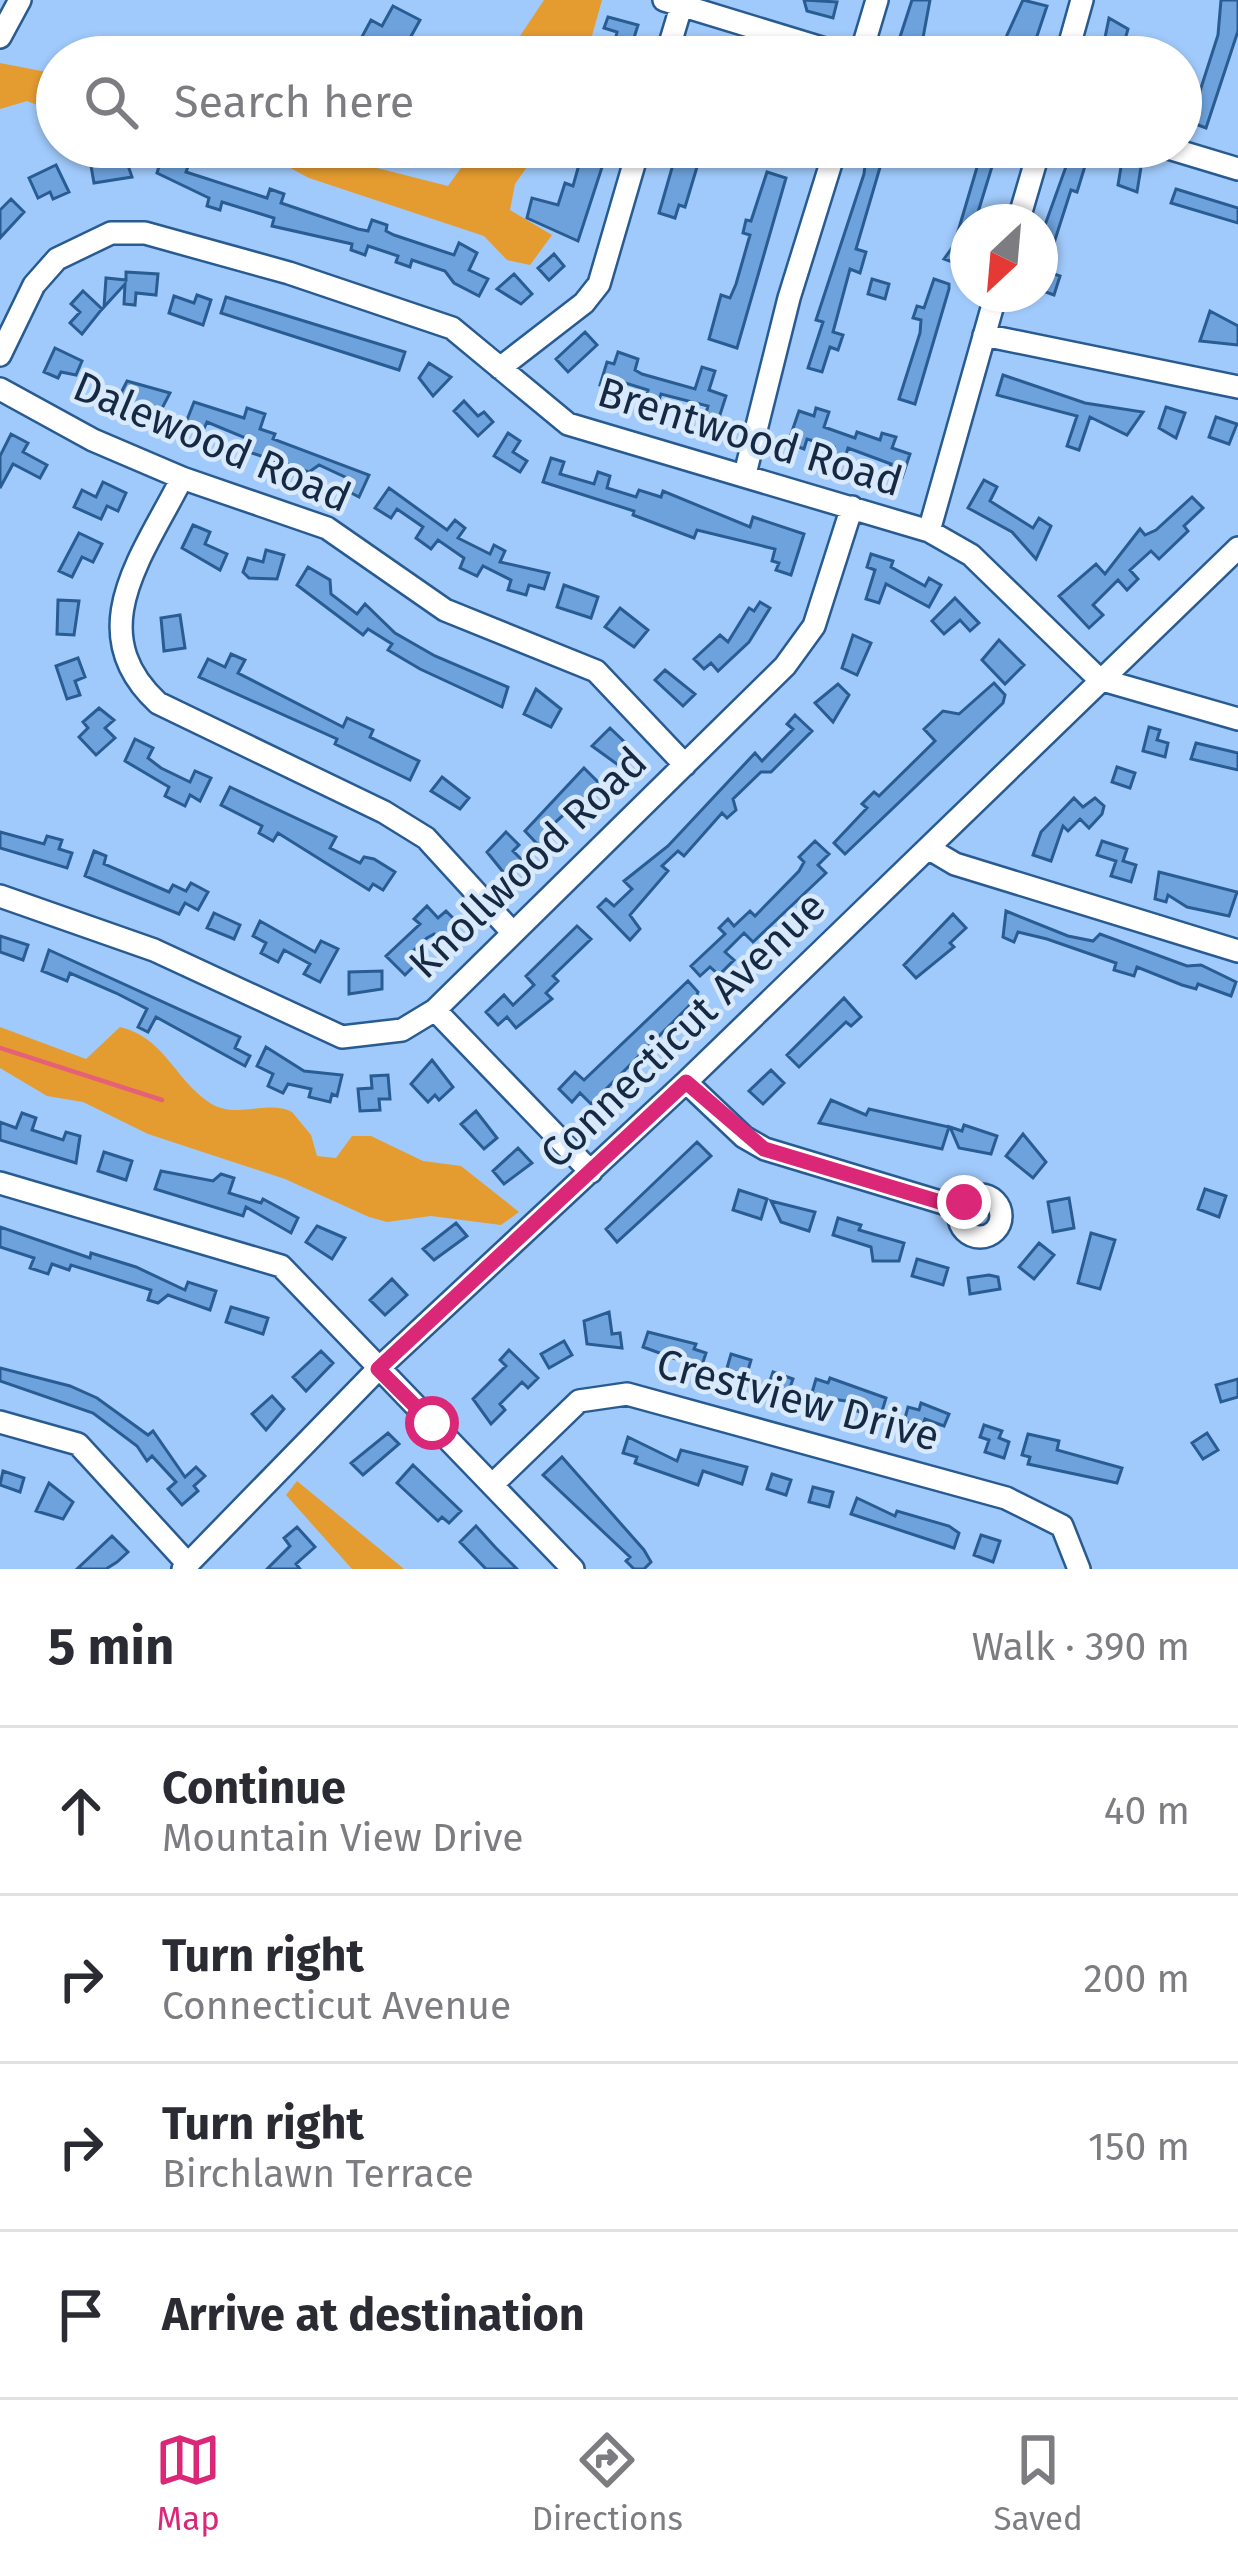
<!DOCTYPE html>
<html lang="en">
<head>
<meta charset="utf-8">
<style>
  body { margin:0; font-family:"Fira Sans",sans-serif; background:#f2f2f3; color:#2b2b33 }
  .compass { position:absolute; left:950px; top:204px; width:108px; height:108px; border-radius:50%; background:#fff; box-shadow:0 3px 9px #0004; rotate:206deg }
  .stop { position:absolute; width:36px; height:36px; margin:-27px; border:9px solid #db2777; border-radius:50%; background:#fff }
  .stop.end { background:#db2777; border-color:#fff; box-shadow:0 3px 12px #0008 }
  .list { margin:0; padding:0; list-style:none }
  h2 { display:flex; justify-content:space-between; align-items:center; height:156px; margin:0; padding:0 48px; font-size:51px }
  h2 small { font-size:39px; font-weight:400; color:#7c7c81 }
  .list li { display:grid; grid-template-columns:78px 1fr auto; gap:36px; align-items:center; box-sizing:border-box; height:168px; padding:0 48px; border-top:3px solid #e1e1e2 }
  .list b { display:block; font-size:45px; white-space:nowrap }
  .list p { margin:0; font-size:39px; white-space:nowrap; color:#7c7c81 }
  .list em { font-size:39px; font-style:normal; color:#7c7c81 }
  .icon { flex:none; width:66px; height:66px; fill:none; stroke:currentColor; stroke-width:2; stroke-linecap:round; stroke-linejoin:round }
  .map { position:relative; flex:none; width:1238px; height:1569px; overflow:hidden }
  .search { position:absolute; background:#fff; box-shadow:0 3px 9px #0004; left:36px; right:36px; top:36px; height:132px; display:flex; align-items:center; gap:30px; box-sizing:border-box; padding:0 42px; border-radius:66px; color:#7c7c81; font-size:45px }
  .sheet { height:828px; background:#fff }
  nav { display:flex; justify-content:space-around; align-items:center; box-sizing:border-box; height:168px; border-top:3px solid #e1e1e2; background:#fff; font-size:33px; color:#7c7c81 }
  nav a { display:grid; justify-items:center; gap:6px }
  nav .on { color:#db2777 }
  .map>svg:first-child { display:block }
  .green { fill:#e49c30 }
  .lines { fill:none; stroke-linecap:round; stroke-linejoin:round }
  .stream { stroke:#e46177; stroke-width:4.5 }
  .building { fill:#6da2dd; stroke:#295c92; stroke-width:3 }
  .minor-casing { stroke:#285b91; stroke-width:26 }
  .minor { stroke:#fff; stroke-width:21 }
  .route { stroke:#db2777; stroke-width:15 }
  .labels { text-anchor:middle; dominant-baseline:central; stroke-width:9; stroke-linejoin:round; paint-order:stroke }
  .street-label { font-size:42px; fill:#152a42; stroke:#d9e9fc }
</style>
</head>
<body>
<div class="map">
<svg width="1238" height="1569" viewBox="0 0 1238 1569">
  <rect width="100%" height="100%" fill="#a0cafb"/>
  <!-- green -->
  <path class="green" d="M544,0H602L586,57H506Z
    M0,63L57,74V113L27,101L0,109Z
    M221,147H294L448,186L476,147H541L515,184L510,210L552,235L530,265L507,260L484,236L309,178L268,156Z
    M0,1027L86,1059L120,1027C164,1037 174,1079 210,1103C236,1120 268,1099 292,1112L311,1135L317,1156L336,1158L352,1136H371L423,1161L461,1166L519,1212L501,1225L431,1216L387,1222L369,1217L285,1179L148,1134L83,1102L47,1096L0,1068Z
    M297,1481L404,1569H352L286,1495Z"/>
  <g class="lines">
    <!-- stream -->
    <path class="stream" d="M0,1048L162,1100"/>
  </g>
  <!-- building -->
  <path class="building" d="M804,0L837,2L833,18L807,11Z
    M912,0H930L922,43L900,37Z
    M1023,0L1047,6L1030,57H997Z
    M1221,0H1238V31L1206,128L1190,122L1218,35Z
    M393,6L420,20L409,40L420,46L414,57H372L356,48L371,20L382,26Z
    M608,17L638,25L628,57H611L617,32L604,28Z
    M1109,18L1128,29L1120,57H1101Z
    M695,42L734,55V57H690Z
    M678,147H703L685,207L679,205L675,218L659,213Z
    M867,147H886L856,249L866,252L860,273L850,269L833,332L843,335L838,350L830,347L822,372L808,368L823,322L816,320L864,174Z
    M983,147H998L975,222H968V256L961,265L944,259L954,245Z
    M123,151L132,177L94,183L91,166L107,163L105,153Z
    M173,153L191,158L186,172L267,198L270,189L284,194L281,203L358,229L368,231L372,220L387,225L386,231L394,235L454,255L459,243L477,253L469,270L488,279L479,296L454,283L445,271L412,260L410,267L396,262L398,256L368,246L365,255L351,250L352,244L272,226L274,218L222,202L220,210L207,206L209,198L157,173L161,160L170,163Z
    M582,154L604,161L578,241L527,218L532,198L558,205L565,183L573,186Z
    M1068,161L1085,166L1077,192L1071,190L1045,271L1060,276L1054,295L1040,290V239Z
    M1122,161L1141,167L1137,192L1118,185Z
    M56,165L69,192L53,199L50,192L38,198L29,178Z
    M767,172L786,178L737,348L709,339L721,295L730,298L736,284L750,235L743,233L746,220L751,221Z
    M1176,189L1238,208V223L1171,203Z
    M11,199L24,212L0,238V210Z
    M554,254L564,266L549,280L538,268Z
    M126,272L158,274L156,295L136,293L135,305L124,304L125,284L104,307L106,278L126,280Z
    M514,274L532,294L521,304L497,289Z
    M872,279L889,284L885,299L868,294Z
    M934,279L949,284V289L915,404L899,399L920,333L921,320L913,318L917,306L924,308Z
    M83,291L102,309L82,334L70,323L80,312L71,304Z
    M197,295L211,300L203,325L169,313L174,296L194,303Z
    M226,297L405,352L399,370L221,313Z
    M1210,311L1238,326V345L1200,341Z
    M585,332L597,345L568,372L556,359Z
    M55,348L82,361L76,375L61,372L58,378L44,372Z
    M618,352L638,359L635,370L642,374L695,389L702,367L715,371L709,390L726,396L718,421L705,417L708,406L661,394L658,403L646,399L648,390L616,380L613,389L600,385L607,362L614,364Z
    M429,363L451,377L433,396L419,378Z
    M1003,375L1085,403L1143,412L1127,435L1090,417L1079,450L1067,446L1077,416L997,395Z
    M127,381L170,393L158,416L118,399Z
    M464,401L478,416L484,412L493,422L478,436L454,411Z
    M194,402L244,418L247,408L265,414L260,429L275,434L273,439L369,475L359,497L342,488L347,478L319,465L309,472L249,452L253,441L207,422L202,433L185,425Z
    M1166,407L1185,413L1176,438L1159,428Z
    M816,408L829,412L824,427L855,438L857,432L880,440L882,433L896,437L892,448L910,454L902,478L888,474L891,464L848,448L844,461L831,456L834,447L807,439L804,449L788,443L799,411L814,416Z
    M1216,417L1237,424L1229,444L1209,437Z
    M508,433L520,441L513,452L527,461L520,472L494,456Z
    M11,434L28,443L23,452L47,465L40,478L13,464L0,488V456Z
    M551,458L564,462L560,474L594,484L598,472L610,476L607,488L636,497L639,490L661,497L663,491L750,527L753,517L804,534L791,575L776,570L779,563L772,561L775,549L697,530L694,538L633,515L634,511L543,482Z
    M984,480L997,487L990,501L1033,528L1039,518L1051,526L1036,559L1012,532L968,508Z
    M103,482L126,493L118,511L107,506L101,519L74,507L82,490L96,497Z
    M389,488L447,530L455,520L465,528L458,538L490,554L494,545L505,551L500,562L549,573L544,589L529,585L526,595L508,590L511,580L483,566L477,576L460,568L464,558L438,540L431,549L416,538L423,527L397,509L391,518L375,508Z
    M1192,497L1203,508L1184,526L1188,531L1159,559L1151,551L1130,570L1138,579L1127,590L1118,580L1093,605L1103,615L1089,628L1059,596L1096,564L1105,574L1140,529L1145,535L1156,530Z
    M193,525L210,532L205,544L227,554L220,570L182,548Z
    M79,533L102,544L93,562L82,557L72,577L59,571Z
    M266,550L284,555L277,579L249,578L243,572L248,558L263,562Z
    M871,554L893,561L891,567L925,586L929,578L941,585L929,607L886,584L879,603L866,599L875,570L867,567Z
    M308,567L330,580L331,594L357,614L365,604L395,633L435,656L508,687L502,707L420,669L388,650L392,644L368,629L363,635L297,585Z
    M564,585L598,597L591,618L557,607Z
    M955,598L979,623L970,631L960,620L944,634L932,621Z
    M58,600L79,601L74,635L57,634Z
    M760,602L770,608L749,642L718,671L711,663L704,669L694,659L720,635L728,642L749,608L754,611Z
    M620,608L648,630L634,647L605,627Z
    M180,615L185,648L164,651L161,618Z
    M853,635L871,643L857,675L842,668Z
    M999,640L1024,665L1005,684L982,660Z
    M231,654L245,660L238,673L343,727L347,718L373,730L370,737L419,761L410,780L335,744L337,739L199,677L208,659L225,667Z
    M78,658L85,677L75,681L80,695L67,699L56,666Z
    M665,670L695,694L683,706L655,680Z
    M994,683L1005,695L1003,703L845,854L834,843L867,808L862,804L874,792L879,796L935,741L924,729L943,711L959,714Z
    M838,684L849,695L833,722L815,703Z
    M536,689L561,709L551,727L524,714Z
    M99,708L114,720L105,728L115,738L96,755L79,737L88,728L83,722Z
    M795,715L812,731L771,772H761L733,799L736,810L727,818L722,813L684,856L678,851L662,866L668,871L630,915L640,929L630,940L598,907L606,899L614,906L632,889L624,881L668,846L755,753L762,761L793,729L787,724Z
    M1149,727L1160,730L1157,740L1168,743L1165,757L1143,751Z
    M610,728L635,752L621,767L592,746Z
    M135,739L153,748L148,758L161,768L190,782L195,771L211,778L200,801L190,795L185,806L165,796L169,787L125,761Z
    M1196,743L1238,753V770L1191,759Z
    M1117,767L1135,773L1130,788L1112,782Z
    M584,768L599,783L581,800L586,805L576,814L571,808L545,832L550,838L540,847L525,831Z
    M442,777L469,798L460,809L431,791Z
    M230,787L336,837L330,848L360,863L364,857L374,859L395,872L383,890L373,884L369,890L278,833L273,841L259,833L262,826L221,805Z
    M1074,798L1083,807L1095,798L1104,806L1102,814L1089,828L1080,819L1068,831L1063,826L1051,861L1033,855L1041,832Z
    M0,832L44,844L47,836L62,840L59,849L72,853L67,868L0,848Z
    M506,832L519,845L513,851L524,862L508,878L487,852Z
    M815,841L829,854L818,865L826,873L753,942L744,933L725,952L734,960L719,975L710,967L700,976L691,966L725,934L719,928L728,919L734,926L750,911L755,916L799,871L804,862L799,857Z
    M1102,841L1127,849L1123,861L1136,865L1131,882L1111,876L1116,861L1097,855Z
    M94,851L106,856L104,864L169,892L173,885L186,891L191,883L208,892L198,910L185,903L179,914L85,876Z
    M1159,872L1237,892L1229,916L1187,907L1168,895L1166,902L1155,899Z
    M427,906L438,918L446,911L460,925L443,943L434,934L427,938L410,954L418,962L405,975L386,956L420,924L414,919Z
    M1006,911L1068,936L1093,941L1100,934L1187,966L1201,965L1236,982L1231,996L1198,984L1196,989L1182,985L1137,967L1134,976L1114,970L1116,963L1047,939L1018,932L1014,942L1003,937Z
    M214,913L240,925L234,939L207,928Z
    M953,914L966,928L950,943L954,947L916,978L904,965Z
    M260,921L315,952L321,941L338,949L320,982L304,974L310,964L284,950L278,962L261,953L266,943L253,936Z
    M577,926L591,939L553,976L558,981L546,993L552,999L516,1028L507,1017L498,1025L486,1012L504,995L513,1005L534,985L526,976Z
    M0,936L28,945L23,960L0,952Z
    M49,950L240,1037L235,1048L250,1056L245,1066L156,1017L148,1032L138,1027L147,1009L116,993L70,973L67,981L42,971Z
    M382,971V989L349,994V972Z
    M688,981L698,992L695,1000L591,1104L580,1093L572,1102L559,1089L575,1072L584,1080Z
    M844,998L861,1017L851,1026L846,1022L799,1067L787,1055Z
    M266,1047L304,1071L342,1075L337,1096L332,1094L330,1102L309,1097L311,1089L288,1084L283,1093L268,1086L273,1074L257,1066Z
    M432,1060L453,1087L439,1100L435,1095L428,1102L411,1084Z
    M771,1070L784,1083L763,1104L749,1091Z
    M388,1075L390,1099H379L380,1110L360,1111L358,1089L372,1088L371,1076Z
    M831,1100L866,1115L869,1109L949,1127L942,1149L819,1123Z
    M476,1111L497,1138L484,1149L461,1124Z
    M22,1113L36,1118L32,1130L63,1140L66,1132L80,1136L76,1163L0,1140V1122L16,1128Z
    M964,1125L997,1136L991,1154L959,1148L950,1127L962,1131Z
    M1023,1134L1046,1162L1033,1178L1006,1156Z
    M697,1142L711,1156L617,1242L606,1229Z
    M518,1148L532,1163L504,1184L493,1171Z
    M104,1152L132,1161L126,1180L98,1171Z
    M161,1171L213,1181L221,1174L234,1178L229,1193L261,1203L263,1199L298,1218L291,1233L246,1207L243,1216L155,1189Z
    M1205,1189L1226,1196L1219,1217L1198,1209Z
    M739,1190L767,1199L761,1219L733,1210Z
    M1069,1198L1074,1228L1053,1232L1048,1202Z
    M771,1201L815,1212L809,1231L781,1222Z
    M838,1218L861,1225L859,1230L904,1243L899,1261H873L871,1247L833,1235Z
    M456,1223L467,1236L434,1260L423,1249Z
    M317,1226L345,1238L332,1259L306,1242Z
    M0,1227L90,1258L91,1253L136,1267L185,1290L188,1282L216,1291L210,1310L168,1295L158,1303L148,1300L151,1290L71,1265L69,1270L52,1264L48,1274L30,1268L34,1258L0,1247Z
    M1091,1233L1115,1240L1100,1289L1078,1283Z
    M1039,1243L1054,1255L1034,1279L1019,1267Z
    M917,1259L948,1268L943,1285L912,1276Z
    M989,1275L998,1277L1000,1289L970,1294L968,1278Z
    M392,1279L407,1295L385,1315L370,1300Z
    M231,1307L268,1318L263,1334L226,1322Z
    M609,1312L612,1334L620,1333L622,1348L587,1344L584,1321Z
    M648,1332L696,1344L694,1349L706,1353L701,1368L643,1347Z
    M564,1341L572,1355L549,1368L541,1354Z
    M509,1350L538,1378L528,1388L522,1382L500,1404L505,1410L491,1424L473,1399L506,1366L500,1360Z
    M321,1351L333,1363L306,1391L293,1377Z
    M731,1354L751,1360L745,1381L725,1375Z
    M0,1368L70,1386L97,1398L148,1435L153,1431L185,1477L196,1467L205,1476L194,1486L198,1491L182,1505L168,1489L176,1482L152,1456L147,1461L137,1446L93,1413L0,1381Z
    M773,1372L793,1379L788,1393L768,1387Z
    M830,1378L886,1398L880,1418L857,1411L860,1403L811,1396L816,1379L828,1383Z
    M1238,1379V1397L1221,1402L1216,1385Z
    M272,1396L284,1409L266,1430L252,1414Z
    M921,1403L949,1414L944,1426L925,1419L922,1427L904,1422L908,1407L919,1410Z
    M984,1425L1002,1431L999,1438L1009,1442L1004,1458L985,1452L989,1440L980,1437Z
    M388,1433L399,1444L363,1475L351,1463Z
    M1207,1433L1218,1450L1203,1459L1192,1443Z
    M1028,1434L1059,1441L1057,1450L1122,1468L1117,1483L1028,1464L1030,1457L1022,1455Z
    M628,1437L677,1461L681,1450L747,1467L742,1484L703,1471L698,1485L635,1463L637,1457L623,1453Z
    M562,1457L644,1550L651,1562L644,1569H634L626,1561L630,1557L543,1475Z
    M413,1465L461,1511L449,1523L442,1517L438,1521L397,1483Z
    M3,1471L24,1478L20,1492L0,1485Z
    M772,1474L791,1480L786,1495L767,1489Z
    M49,1483L73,1502L63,1519L36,1511Z
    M813,1487L833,1492L829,1507L809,1502Z
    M857,1498L895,1516L897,1511L949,1526L959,1533L954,1548L851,1514Z
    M476,1526L495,1547L517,1569H486L460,1542Z
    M297,1527L315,1547L296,1564L300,1569H267L290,1546L284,1538Z
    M981,1535L1000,1541L993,1562L974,1555Z
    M112,1536L128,1552L117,1562L106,1569H77Z"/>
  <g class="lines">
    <defs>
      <path id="minor" d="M664,0L851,57
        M0,37L20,0
        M666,57L681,7
        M860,57L877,0
        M1066,57L1082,0
        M1165,147L1238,169
        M1018,222L1040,147
        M984,335L1238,387
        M0,355L34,285L57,259L111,233H145L289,273L452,328L568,424L929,531L971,555L1099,679L1238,719
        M500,368L584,303L599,284L639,147
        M0,389L93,440L182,478L327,528L445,610L596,671L685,765
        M745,474L789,298L836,147
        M182,478C144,554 80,631 158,703L384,812L426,838L512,932
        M929,531L996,294
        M928,848L955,864L1238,951
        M0,896L154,950L342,1037L402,1030L435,1010L785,666L814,626L852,507
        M435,1010L591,1172
        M686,1082L744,1137L765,1149L960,1208
        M0,1183L281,1266L573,1569
        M959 1216a21 21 0 1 1 42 0a21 21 0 1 1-42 0Z
        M0,1422L78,1444L188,1564
        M492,1485L579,1401L627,1394L1006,1498L1062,1526L1079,1569
        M183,1569L378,1369L686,1082L1238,548"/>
    </defs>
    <!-- minor casing -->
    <use href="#minor" class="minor-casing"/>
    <!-- minor -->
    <use href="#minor" class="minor"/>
  </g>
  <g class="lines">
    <!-- route -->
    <path class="route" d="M432,1423L378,1369L686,1082L764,1149L960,1208L964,1202"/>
  </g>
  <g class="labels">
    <!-- street labels -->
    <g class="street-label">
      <text transform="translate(750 437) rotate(17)">Brentwood Road</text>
      <text transform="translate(212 442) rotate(23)">Dalewood Road</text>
      <text transform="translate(528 863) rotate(-44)">Knollwood Road</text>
      <text transform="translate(683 1030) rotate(-44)">Connecticut Avenue</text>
      <text transform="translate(798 1400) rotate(15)">Crestview Drive</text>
    </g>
  </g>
</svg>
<svg class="compass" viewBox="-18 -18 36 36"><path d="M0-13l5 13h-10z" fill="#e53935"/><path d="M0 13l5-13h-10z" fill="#7c7c81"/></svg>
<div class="stop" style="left:432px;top:1423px"></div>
<div class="stop end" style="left:964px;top:1202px"></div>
<div class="search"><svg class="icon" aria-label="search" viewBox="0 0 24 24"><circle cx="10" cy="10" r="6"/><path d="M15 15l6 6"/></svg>Search here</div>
</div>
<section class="sheet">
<h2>5 min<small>Walk · 390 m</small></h2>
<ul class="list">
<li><svg class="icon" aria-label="ahead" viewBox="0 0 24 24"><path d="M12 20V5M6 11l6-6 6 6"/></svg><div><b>Continue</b><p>Mountain View Drive</p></div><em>40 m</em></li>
<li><svg class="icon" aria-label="right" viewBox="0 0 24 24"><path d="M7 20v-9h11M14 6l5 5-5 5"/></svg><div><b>Turn right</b><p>Connecticut Avenue</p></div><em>200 m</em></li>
<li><svg class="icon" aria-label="right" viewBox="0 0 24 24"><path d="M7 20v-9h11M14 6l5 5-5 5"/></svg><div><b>Turn right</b><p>Birchlawn Terrace</p></div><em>150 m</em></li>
<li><svg class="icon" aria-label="arrive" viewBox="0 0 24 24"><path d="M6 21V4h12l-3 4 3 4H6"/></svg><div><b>Arrive at destination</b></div></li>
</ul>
</section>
<nav>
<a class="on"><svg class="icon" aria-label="map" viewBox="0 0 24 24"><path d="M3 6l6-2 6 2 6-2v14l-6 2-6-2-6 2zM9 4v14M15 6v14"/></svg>Map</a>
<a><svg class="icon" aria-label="directions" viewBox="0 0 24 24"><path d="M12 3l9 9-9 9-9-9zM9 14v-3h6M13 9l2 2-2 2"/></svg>Directions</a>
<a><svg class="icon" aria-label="saved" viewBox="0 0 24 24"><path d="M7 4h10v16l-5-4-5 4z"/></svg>Saved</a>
</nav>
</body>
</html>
